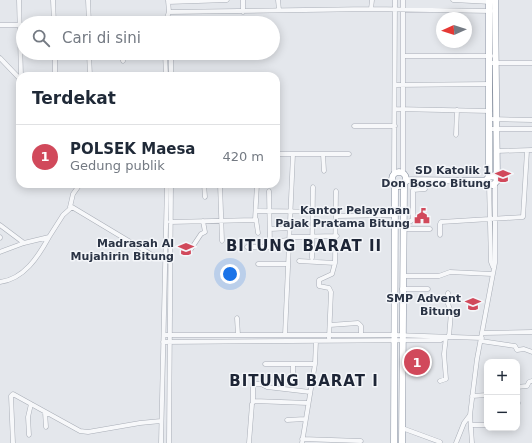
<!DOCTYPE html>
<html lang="id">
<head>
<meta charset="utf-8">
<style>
  body { margin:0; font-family:"DejaVu Sans",sans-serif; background:#f6f6f7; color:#1f2937 }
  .controls { position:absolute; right:12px; bottom:12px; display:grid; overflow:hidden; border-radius:8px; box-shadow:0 2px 10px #0003 }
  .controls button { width:36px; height:36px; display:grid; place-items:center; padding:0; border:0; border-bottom:1px solid #e0e1e3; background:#fff; color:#1f2937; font:20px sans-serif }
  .compass { position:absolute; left:436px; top:12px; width:36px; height:36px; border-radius:50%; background:#fff; box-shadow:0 2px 10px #0003; rotate:267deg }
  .you { position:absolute; left:230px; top:274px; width:14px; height:14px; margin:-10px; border:3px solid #fff; border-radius:50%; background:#1a73e8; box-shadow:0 0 0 6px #1a73e833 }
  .badge { display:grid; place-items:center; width:26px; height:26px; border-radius:50%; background:#d1495b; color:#fff; font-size:13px; font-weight:700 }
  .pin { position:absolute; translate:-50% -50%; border:2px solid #fff; box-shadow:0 1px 4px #0006 }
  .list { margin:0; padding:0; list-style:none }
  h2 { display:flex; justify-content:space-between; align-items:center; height:52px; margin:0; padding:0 16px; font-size:17px }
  h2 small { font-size:13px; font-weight:400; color:#747a83 }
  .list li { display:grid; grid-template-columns:26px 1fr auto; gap:12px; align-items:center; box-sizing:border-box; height:64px; padding:0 16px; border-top:1px solid #e0e1e3 }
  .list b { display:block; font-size:15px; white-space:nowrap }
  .list p { margin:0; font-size:13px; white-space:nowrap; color:#747a83 }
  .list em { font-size:13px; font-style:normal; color:#747a83 }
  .icon { flex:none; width:22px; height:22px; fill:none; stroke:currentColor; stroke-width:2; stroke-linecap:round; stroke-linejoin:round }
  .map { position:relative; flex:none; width:532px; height:443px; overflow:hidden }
  .search { position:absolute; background:#fff; box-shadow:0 2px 10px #0003; left:16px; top:16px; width:264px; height:44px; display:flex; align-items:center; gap:10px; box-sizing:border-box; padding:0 14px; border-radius:22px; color:#747a83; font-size:15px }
  .panel { position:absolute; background:#fff; box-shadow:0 2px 10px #0003; left:16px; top:72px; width:264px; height:116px; border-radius:12px }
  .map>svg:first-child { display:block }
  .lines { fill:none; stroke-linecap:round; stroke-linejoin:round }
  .minor-casing { stroke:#a9aeb7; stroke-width:5 }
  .highway-casing { stroke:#8b94a3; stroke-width:7 }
  .minor { stroke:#f7f8fa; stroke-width:4 }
  .highway { stroke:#fff; stroke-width:6 }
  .labels { text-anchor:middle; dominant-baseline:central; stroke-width:3; stroke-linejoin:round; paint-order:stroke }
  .poi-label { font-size:11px; font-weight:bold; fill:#2b3445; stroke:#f4f6f9; text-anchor:end }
  .district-label { font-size:15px; font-weight:bold; letter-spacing:1px; fill:#1d2536; stroke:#f4f6f9 }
</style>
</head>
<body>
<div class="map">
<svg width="532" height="443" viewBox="0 0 532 443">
  <rect width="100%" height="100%" fill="#e4e7ec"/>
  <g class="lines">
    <defs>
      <path id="minor" d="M19,0L21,76
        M53,0L54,23
        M88,0L89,23
        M278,0L279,10
        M453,0L491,2
        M168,2L227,0
        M371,9L372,0
        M169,12L371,9L491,11
        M243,12V0
        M165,23L169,12L168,0
        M0,25H23
        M55,53V76
        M89,53L90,76
        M122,53L123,61
        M165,53L166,76
        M171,53V76
        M403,56H491
        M0,58L20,79
        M490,63H532
        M395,85L490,84
        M395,109L490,111
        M490,119L532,120
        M354,126H395
        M490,129H532
        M456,135L457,110
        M496,151L532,150
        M276,154H349
        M323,154L324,171
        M403,173V0
        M394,174L395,0
        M204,184L205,197
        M220,184L222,241
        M489,185L491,262L493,267
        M269,191L270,247
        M70,207L73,194L78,187
        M258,211L337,212
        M337,216L395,215
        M256,219L258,233
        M170,222L255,220L257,184
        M403,223L411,221L413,219V190L425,189
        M0,225L24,243
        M270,229L291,228
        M403,229H430
        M440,235V224L441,222L523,217L527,151
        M0,237V238
        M290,237L337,236
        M247,247H270L278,241L289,240
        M191,249L201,234L205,232L203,221
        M0,252L24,243L49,237L63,215L72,207L152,255L166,257
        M312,258L313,187
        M299,261L335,263
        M258,264H287
        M403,276H439L450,272L492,274
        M0,282C24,279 38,257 49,237
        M402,289H428
        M448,293L447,301L451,312L449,337
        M237,318L238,335
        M330,325L358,323L361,326V335
        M483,333L532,332
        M164,335H395L482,338
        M285,335L293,154
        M329,338L331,292L329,288L319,286V280L332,274L335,263L336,191
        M481,341L515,346L517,350L524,349L532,352
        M163,342L430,340H441L445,337
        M265,364H315
        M293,364V380
        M440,381L446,379L444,354L446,337
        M517,387L527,386L529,382L532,381
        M472,396L487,395
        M253,402V384H261L267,387L310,392
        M517,403H518
        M45,412L46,427
        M470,415L472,443
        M287,420L305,419
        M471,425H487
        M402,428L440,442
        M29,435L28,417L31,404
        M302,439L361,441
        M13,443L11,396L13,394L80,431L88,432L140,423L161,421
        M161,443L167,184
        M169,443L171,184
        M249,443L252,404L254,401L308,403
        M302,443L315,364L316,341
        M456,443L464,423L470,415L477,359L495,263V184"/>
      <path id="highway" d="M489,0V177
        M495,0L497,181L493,185L488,184L487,179L490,176L496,177
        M392 179a7 7 0 1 1 14 0a7 7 0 1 1-14 0Z
        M406,180L487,181
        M394,443L395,186
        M402,443L404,184"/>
    </defs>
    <!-- minor casing -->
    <use href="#minor" class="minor-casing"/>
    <!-- highway casing -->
    <use href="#highway" class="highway-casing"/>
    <!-- minor -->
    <use href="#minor" class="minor"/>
    <!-- highway -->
    <use href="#highway" class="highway"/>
  </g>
  <!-- icons -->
  <defs>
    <symbol id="school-bare" viewBox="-9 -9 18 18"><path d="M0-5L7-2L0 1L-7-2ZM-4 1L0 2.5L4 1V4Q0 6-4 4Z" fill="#d1495b" stroke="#f4f6f9" stroke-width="2.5" paint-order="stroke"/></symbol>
    <symbol id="civic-bare" viewBox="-9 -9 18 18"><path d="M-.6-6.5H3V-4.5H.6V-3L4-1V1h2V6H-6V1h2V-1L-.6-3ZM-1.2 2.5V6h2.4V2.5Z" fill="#d1495b" stroke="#f4f6f9" stroke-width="2.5" paint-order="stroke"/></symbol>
    <symbol id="university-bare" viewBox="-9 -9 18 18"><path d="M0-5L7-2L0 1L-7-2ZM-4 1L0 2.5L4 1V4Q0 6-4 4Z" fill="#d1495b" stroke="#f4f6f9" stroke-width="2.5" paint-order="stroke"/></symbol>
  </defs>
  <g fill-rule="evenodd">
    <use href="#school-bare" x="492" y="165" width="22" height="22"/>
    <use href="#civic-bare" x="411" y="205" width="22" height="22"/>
    <use href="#school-bare" x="175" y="238" width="22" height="22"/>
    <use href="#university-bare" x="462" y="293" width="22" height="22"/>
  </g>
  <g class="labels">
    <!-- poi labels -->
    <g class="poi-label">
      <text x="491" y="170">SD Katolik 1<tspan x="491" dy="13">Don Bosco Bitung</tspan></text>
      <text x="410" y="210">Kantor Pelayanan<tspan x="410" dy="13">Pajak Pratama Bitung</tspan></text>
      <text x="174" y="243">Madrasah Al<tspan x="174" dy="13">Mujahirin Bitung</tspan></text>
      <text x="461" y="298">SMP Advent<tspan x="461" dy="13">Bitung</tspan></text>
    </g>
    <!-- district labels -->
    <g class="district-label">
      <text x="304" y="246">BITUNG BARAT II</text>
      <text x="304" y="381">BITUNG BARAT I</text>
    </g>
  </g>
</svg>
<div class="controls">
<button>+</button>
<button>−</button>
</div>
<svg class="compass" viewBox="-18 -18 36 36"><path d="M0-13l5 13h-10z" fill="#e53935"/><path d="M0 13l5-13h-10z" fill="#747a83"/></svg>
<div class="you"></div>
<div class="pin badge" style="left:417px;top:362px">1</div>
<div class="search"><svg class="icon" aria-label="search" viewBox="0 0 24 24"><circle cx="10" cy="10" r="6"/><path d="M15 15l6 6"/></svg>Cari di sini</div>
<section class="panel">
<h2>Terdekat<small></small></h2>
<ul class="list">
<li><span class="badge">1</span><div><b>POLSEK Maesa</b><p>Gedung publik</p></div><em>420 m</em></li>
</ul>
</section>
</div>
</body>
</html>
